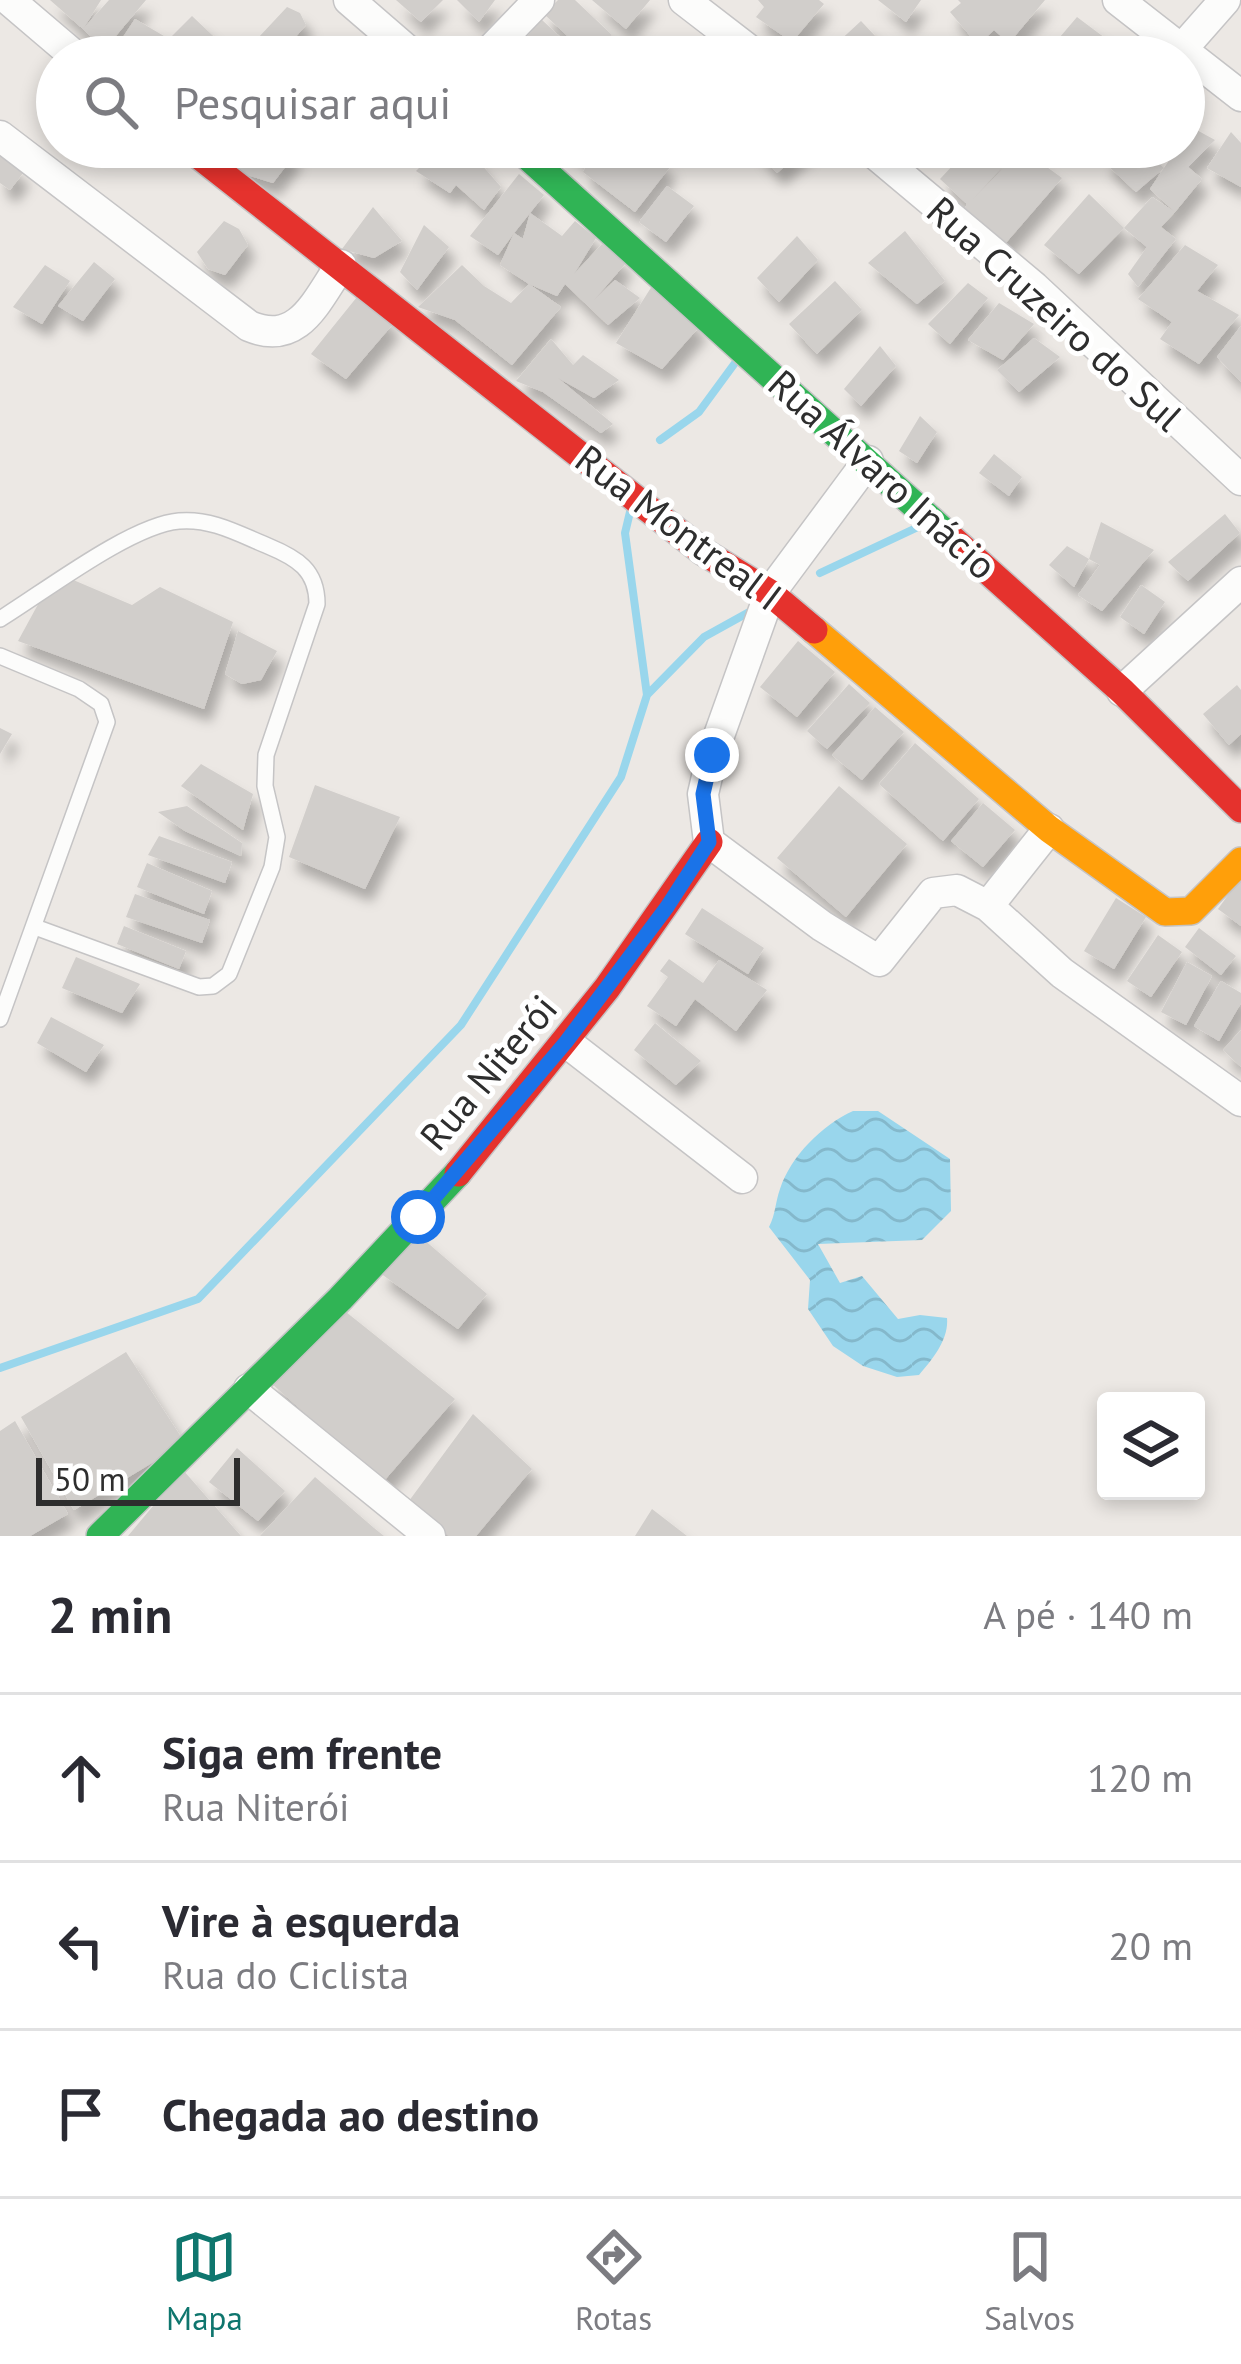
<!DOCTYPE html>
<html lang="pt">
<head>
<meta charset="utf-8">
<style>
  body { margin:0; font-family:"PT Sans",sans-serif; background:#f7f7f7; color:#2b2b33 }
  .controls { position:absolute; right:36px; bottom:36px; display:grid; overflow:hidden; border-radius:12px; box-shadow:0 6px 18px #0003 }
  .controls button { width:108px; height:108px; display:grid; place-items:center; padding:0; border:0; border-bottom:3px solid #e1e1e2; background:#fff; color:#2b2b33; font:60px sans-serif }
  .scale { position:absolute; left:36px; bottom:30px; width:204px; box-sizing:border-box; padding-left:12px; border:6px solid #2e2e2e; border-top:0; font-size:33px; line-height:42px; white-space:nowrap; color:#2e2e2e; -webkit-text-stroke:9px #fff; paint-order:stroke }
  .stop { position:absolute; width:36px; height:36px; margin:-27px; border:9px solid #1a73e8; border-radius:50%; background:#fff }
  .stop.end { background:#1a73e8; border-color:#fff; box-shadow:0 3px 12px #0008 }
  .list { margin:0; padding:0; list-style:none }
  h2 { display:flex; justify-content:space-between; align-items:center; height:156px; margin:0; padding:0 48px; font-size:51px }
  h2 small { font-size:39px; font-weight:400; color:#7c7c81 }
  .list li { display:grid; grid-template-columns:78px 1fr auto; gap:36px; align-items:center; box-sizing:border-box; height:168px; padding:0 48px; border-top:3px solid #e1e1e2 }
  .list b { display:block; font-size:45px; white-space:nowrap }
  .list p { margin:0; font-size:39px; white-space:nowrap; color:#7c7c81 }
  .list em { font-size:39px; font-style:normal; color:#7c7c81 }
  .icon { flex:none; width:66px; height:66px; fill:none; stroke:currentColor; stroke-width:2; stroke-linecap:round; stroke-linejoin:round }
  .map { position:relative; flex:none; width:1241px; height:1536px; overflow:hidden }
  .search { position:absolute; background:#fff; box-shadow:0 6px 18px #0003; left:36px; right:36px; top:36px; height:132px; display:flex; align-items:center; gap:30px; box-sizing:border-box; padding:0 42px; border-radius:66px; color:#7c7c81; font-size:45px }
  .sheet { height:660px; background:#fff }
  nav { display:flex; justify-content:space-around; align-items:center; box-sizing:border-box; height:168px; border-top:3px solid #e1e1e2; background:#fff; font-size:33px; color:#7c7c81 }
  nav a { display:grid; justify-items:center; gap:6px }
  nav .on { color:#0f766e }
  .map>svg:first-child { display:block }
  .water { fill:url(#water-waves) }
  .lines { fill:none; stroke-linecap:round; stroke-linejoin:round }
  .stream { stroke:#99d6ec; stroke-width:8 }
  .building { fill:#d1cecb; filter:url(#shadow) }
  .lane-casing { stroke:#c5c4c5; stroke-width:18 }
  .street-casing { stroke:#c5c4c5; stroke-width:33 }
  .fast-casing { stroke:#c5c4c5; stroke-width:30 }
  .slow-casing { stroke:#c5c4c5; stroke-width:30 }
  .jam-casing { stroke:#c5c4c5; stroke-width:30 }
  .lane { stroke:#fcfcfb; stroke-width:15 }
  .street { stroke:#fcfcfb; stroke-width:30 }
  .fast { stroke:#30b455; stroke-width:27 }
  .slow { stroke:#ff9f0a; stroke-width:27 }
  .jam { stroke:#e5322d; stroke-width:27 }
  .route { stroke:#1a73e8; stroke-width:15 }
  .labels { text-anchor:middle; dominant-baseline:central; stroke-width:10; stroke-linejoin:round; paint-order:stroke }
  .street-label { font-size:39px; fill:#2e2e2e; stroke:#fff }
</style>
</head>
<body>
<div class="map">
<svg width="1241" height="1536" viewBox="0 0 1241 1536">
  <defs>
    <pattern id="water-waves" width="16" height="10" patternUnits="userSpaceOnUse" patternTransform="scale(3)"><rect width="16" height="10" fill="#99d6ec"/><path d="M0 5q4-4 8 0t8 0" fill="none" stroke="#84b8cb"/></pattern>
    <filter id="shadow"><feDropShadow dx="7" dy="13" stdDeviation="6" flood-color="#0004"/></filter>
  </defs>
  <rect width="100%" height="100%" fill="#ece8e4"/>
  <!-- water -->
  <path class="water" d="M853,1111H878L950,1159L951,1211L922,1240L818,1244L840,1283L862,1276L898,1319L920,1315L947,1318C949,1339 933,1359 919,1375L897,1377L863,1366L833,1346L808,1309L810,1280L769,1227C776,1213 775,1203 780,1189C791,1156 822,1125 853,1111Z"/>
  <g class="lines">
    <!-- stream -->
    <path class="stream" d="M660,440L699,412L735,363
      M820,573L916,528
      M647,695L704,637L751,611
      M0,1368L198,1299L461,1025L621,777L647,695L625,533L630,512"/>
  </g>
  <!-- building -->
  <path class="building" d="M50,0H101L83,29Z
    M109,0H146L104,50L83,29Z
    M396,0H443L421,22Z
    M457,0H495L479,22Z
    M558,0H575L612,35L590,57L544,14Z
    M592,0H650L626,29Z
    M758,0H819L824,4L792,42L756,17L764,7Z
    M878,0H921L906,22Z
    M958,0H1045L1009,43L994,30L978,45L950,12L961,3Z
    M287,7L300,13L306,25L278,57H245L244,53Z
    M192,16L229,51L222,57H120L114,51L135,19L169,39Z
    M1077,17L1109,41L1096,57H1086L1060,37Z
    M542,20L570,46L560,57H508Z
    M861,21L876,37L903,57H822Z
    M357,38L380,57H341Z
    M1193,128L1215,140L1188,167L1202,179L1175,212L1150,189L1164,168L1136,192L1103,161L1119,147H1142L1164,168L1178,147H1184V140Z
    M1231,132L1241,143V187L1207,168Z
    M223,147H264L255,160L266,147H287L295,154L273,183L244,174Z
    M440,147H466L501,187L484,210L456,185L450,193L416,171Z
    M568,147H644L670,167L635,212L583,172L588,163Z
    M755,147H807L777,173Z
    M970,147H997L995,152L1007,162L973,199L1022,149L1062,178L1004,245L964,210L967,204L940,179Z
    M0,155L23,173L10,190L0,183Z
    M519,174L544,195L530,213L514,233L523,239L530,213L562,236L575,221L596,238L574,274L602,244L626,263L594,300L615,280L640,298L608,325L565,284L557,296L529,284L500,265L514,233L498,255L470,236Z
    M667,186L694,206L666,242L639,222Z
    M1089,194L1124,228L1152,197L1175,212L1161,227L1176,239L1138,287L1128,274L1147,247L1124,228L1079,274L1044,245Z
    M373,207L402,241L374,258L342,249Z
    M224,221L239,229L248,245L225,275L208,269L197,252Z
    M424,225L449,247L417,290L400,272Z
    M905,231L945,281L917,304L868,263Z
    M797,236L818,260L779,302L757,278Z
    M1185,245L1218,265L1197,291L1239,315L1199,364L1160,339L1172,322L1138,299Z
    M94,262L115,279L83,321L58,306Z
    M45,265L70,281L42,324L13,307Z
    M462,265L484,286L511,303L529,284L561,307L512,365L455,320L418,307Z
    M835,281L862,310L817,354L789,324Z
    M968,283L988,298L950,344L928,324Z
    M652,286L700,326L662,369L616,343Z
    M361,292L393,324L346,379L311,354Z
    M999,303L1034,324L1003,360L968,340Z
    M1241,326V382L1217,357Z
    M1034,338L1060,357L1019,392L997,370Z
    M551,339L573,365L583,355L619,380L594,398L558,378L613,424L601,433L543,392L516,381Z
    M880,346L896,366L861,406L844,389Z
    M920,416L937,432L917,463L899,451Z
    M994,454L1022,477L1009,496L979,473Z
    M1225,514L1240,533L1188,581L1168,562Z
    M1101,522L1154,550L1102,611L1078,595L1100,565L1089,559Z
    M1067,546L1089,559L1074,587L1049,565Z
    M71,579L132,605L160,587L233,622L204,709L18,641L42,597Z
    M1141,585L1165,602L1144,634L1120,617Z
    M238,631L277,651L261,680L242,684L225,674Z
    M798,641L835,672L797,717L760,687Z
    M849,684L870,703L827,749L807,731Z
    M1237,685L1241,690V734L1229,745L1203,714Z
    M875,707L904,732L862,780L832,755Z
    M0,728L12,734L0,754Z
    M915,743L979,799L943,841L879,784Z
    M201,764L253,794L243,830L181,786Z
    M315,785L400,817L365,889L289,857Z
    M839,786L907,844L846,917L777,858Z
    M983,803L1015,830L983,867L951,841Z
    M187,806L242,843L241,856L185,831L158,812Z
    M159,836L232,862L225,883L148,855Z
    M147,863L212,891L204,914L137,887Z
    M1241,877V926L1218,909Z
    M135,894L210,920L202,943L126,917Z
    M1116,898L1146,917L1114,969L1084,951Z
    M702,908L764,948L748,974L685,934Z
    M124,926L186,951L179,969L117,944Z
    M1199,928L1236,956L1221,975L1185,947Z
    M1158,935L1182,952L1151,997L1127,981Z
    M76,957L140,984L122,1013L62,988Z
    M669,959L703,983L719,960L767,990L736,1031L695,999L676,1026L647,1006L668,977L660,971Z
    M1187,962L1212,976L1186,1025L1161,1012Z
    M1221,981L1241,993V1003L1219,1041L1194,1026Z
    M51,1017L104,1045L86,1072L37,1043Z
    M655,1023L701,1061L676,1085L634,1050Z
    M1241,1030V1067L1223,1050Z
    M415,1232L487,1294L458,1329L380,1273Z
    M341,1308L455,1399L383,1482L271,1383Z
    M126,1352L185,1443L74,1510L21,1417Z
    M473,1414L532,1469L476,1536H449L406,1505Z
    M15,1421L68,1514L30,1536H0V1431Z
    M237,1448L285,1491L258,1521L209,1482Z
    M183,1470L241,1536H128Z
    M315,1477L374,1528L384,1536H260Z
    M652,1509L687,1536H635Z"/>
  <g class="lines">
    <defs>
      <path id="lane" d="M0,619C44,592 131,525 179,521C211,518 239,534 268,546C297,558 317,570 317,604L266,755L265,786L277,837L272,867L229,974L213,986L199,987L35,927
        M0,656L79,689L101,704L107,722L0,1019"/>
      <path id="street" d="M9,0L76,57
        M349,0L415,57
        M684,0L758,57
        M1118,0L1241,96
        M1181,50L1225,0
        M484,57L539,0
        M0,136L249,326C299,347 316,301 341,265
        M867,147L1034,287L1241,480
        M868,461L770,593L712,755L703,794L709,842L822,926L879,961L933,893L957,890L988,906L1049,829
        M1122,691L1241,582
        M988,906L1062,973L1241,1101
        M566,1042L742,1178
        M249,1389L430,1536"/>
      <path id="fast" d="M517,147L950,537
        M100,1536L340,1299L458,1173"/>
      <path id="slow" d="M814,630L1049,829L1165,912L1191,911L1241,861"/>
      <path id="jam" d="M188,147L702,551L770,593L814,630
        M950,537L1122,691L1241,809
        M458,1173L607,988L709,842"/>
    </defs>
    <!-- lane casing -->
    <use href="#lane" class="lane-casing"/>
    <!-- street casing -->
    <use href="#street" class="street-casing"/>
    <!-- fast casing -->
    <use href="#fast" class="fast-casing"/>
    <!-- slow casing -->
    <use href="#slow" class="slow-casing"/>
    <!-- jam casing -->
    <use href="#jam" class="jam-casing"/>
    <!-- lane -->
    <use href="#lane" class="lane"/>
    <!-- street -->
    <use href="#street" class="street"/>
    <!-- fast -->
    <use href="#fast" class="fast"/>
    <!-- slow -->
    <use href="#slow" class="slow"/>
    <!-- jam -->
    <use href="#jam" class="jam"/>
  </g>
  <g class="lines">
    <!-- route -->
    <path class="route" d="M418,1217L566,1042L667,907L709,842L703,794L712,755"/>
  </g>
  <g class="labels">
    <!-- street labels -->
    <g class="street-label">
      <text transform="translate(1055 313) rotate(42)">Rua Cruzeiro do Sul</text>
      <text transform="translate(883 474) rotate(42)">Rua Álvaro Inácio</text>
      <text transform="translate(679 527) rotate(37)">Rua Montreal I</text>
      <text transform="translate(488 1072) rotate(-50)">Rua Niterói</text>
    </g>
  </g>
</svg>
<div class="controls">
<button><svg class="icon" aria-label="layers" viewBox="0 0 24 24"><path d="M12 4l9 5-9 5-9-5zM3 14l9 5 9-5"/></svg></button>
</div>
<div class="scale">50 m</div>
<div class="stop" style="left:418px;top:1217px"></div>
<div class="stop end" style="left:712px;top:755px"></div>
<div class="search"><svg class="icon" aria-label="search" viewBox="0 0 24 24"><circle cx="10" cy="10" r="6"/><path d="M15 15l6 6"/></svg>Pesquisar aqui</div>
</div>
<section class="sheet">
<h2>2 min<small>A pé · 140 m</small></h2>
<ul class="list">
<li><svg class="icon" aria-label="ahead" viewBox="0 0 24 24"><path d="M12 20V5M6 11l6-6 6 6"/></svg><div><b>Siga em frente</b><p>Rua Niterói</p></div><em>120 m</em></li>
<li><svg class="icon" aria-label="left" viewBox="0 0 24 24"><path d="M17 20v-9H6M10 6l-5 5 5 5"/></svg><div><b>Vire à esquerda</b><p>Rua do Ciclista</p></div><em>20 m</em></li>
<li><svg class="icon" aria-label="arrive" viewBox="0 0 24 24"><path d="M6 21V4h12l-3 4 3 4H6"/></svg><div><b>Chegada ao destino</b></div></li>
</ul>
</section>
<nav>
<a class="on"><svg class="icon" aria-label="map" viewBox="0 0 24 24"><path d="M3 6l6-2 6 2 6-2v14l-6 2-6-2-6 2zM9 4v14M15 6v14"/></svg>Mapa</a>
<a><svg class="icon" aria-label="directions" viewBox="0 0 24 24"><path d="M12 3l9 9-9 9-9-9zM9 14v-3h6M13 9l2 2-2 2"/></svg>Rotas</a>
<a><svg class="icon" aria-label="saved" viewBox="0 0 24 24"><path d="M7 4h10v16l-5-4-5 4z"/></svg>Salvos</a>
</nav>
</body>
</html>
